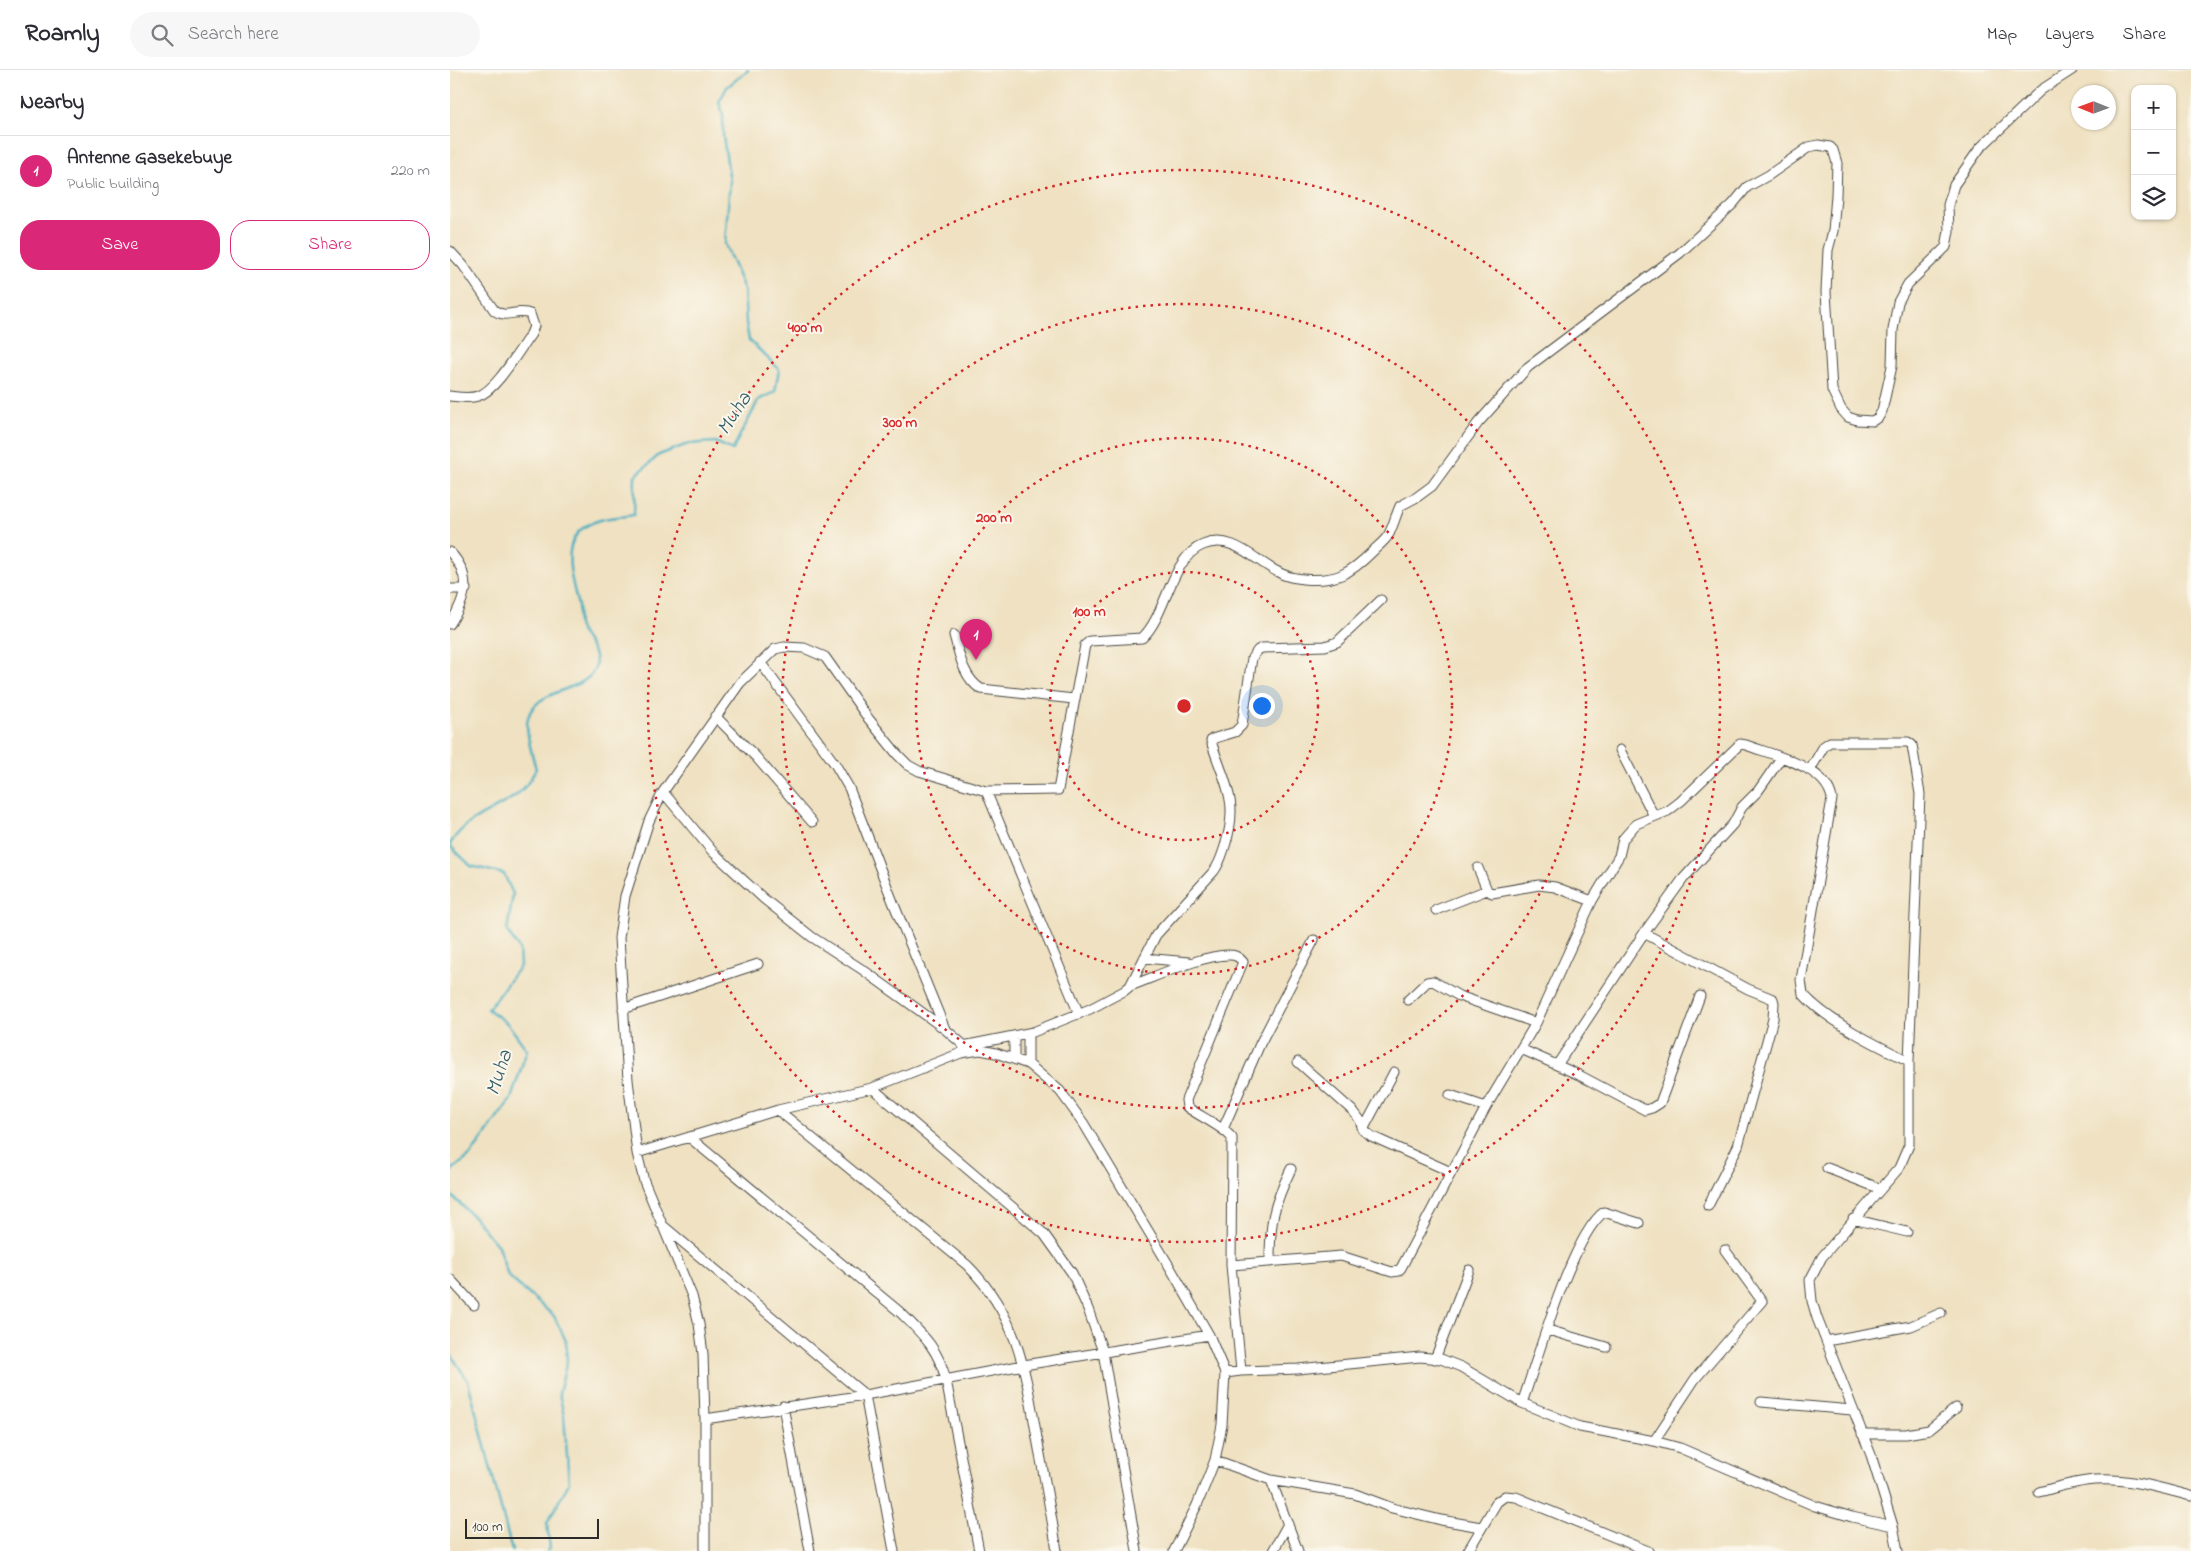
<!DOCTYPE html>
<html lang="en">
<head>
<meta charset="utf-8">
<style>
  body { margin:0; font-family:"Indie Flower",sans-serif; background:#f7f7f7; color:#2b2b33 }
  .controls { position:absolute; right:15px; top:15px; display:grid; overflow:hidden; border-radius:10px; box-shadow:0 1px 4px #0004 }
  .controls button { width:45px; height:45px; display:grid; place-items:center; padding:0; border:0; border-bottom:1px solid #e1e1e2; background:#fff; color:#2b2b33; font:25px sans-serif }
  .compass { position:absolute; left:1621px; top:15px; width:45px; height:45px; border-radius:50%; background:#fff; box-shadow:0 1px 4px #0004; rotate:271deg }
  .scale { position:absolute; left:15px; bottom:12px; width:134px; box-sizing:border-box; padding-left:5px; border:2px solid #2b2b2b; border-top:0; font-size:14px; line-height:18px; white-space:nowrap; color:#2b2b2b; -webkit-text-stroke:4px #fbf7ec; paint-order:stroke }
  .you { position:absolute; left:811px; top:635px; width:18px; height:18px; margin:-12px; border:4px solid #fff; border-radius:50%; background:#1a73e8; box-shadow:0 0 0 8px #1a73e833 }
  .badge { display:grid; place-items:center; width:32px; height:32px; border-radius:50%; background:#db2777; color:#fff; font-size:16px; font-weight:700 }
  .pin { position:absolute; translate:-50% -41px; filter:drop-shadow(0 1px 2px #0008) }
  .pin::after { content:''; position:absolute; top:26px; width:18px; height:15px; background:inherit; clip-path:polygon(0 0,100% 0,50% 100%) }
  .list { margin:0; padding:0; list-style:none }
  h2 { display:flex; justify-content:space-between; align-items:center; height:65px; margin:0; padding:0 20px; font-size:21px }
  h2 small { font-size:16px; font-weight:400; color:#7c7c81 }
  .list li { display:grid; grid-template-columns:32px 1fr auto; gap:15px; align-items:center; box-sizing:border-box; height:70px; padding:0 20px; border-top:1px solid #e1e1e2 }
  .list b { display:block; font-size:19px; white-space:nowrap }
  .list p { margin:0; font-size:16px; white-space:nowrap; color:#7c7c81 }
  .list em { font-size:16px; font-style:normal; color:#7c7c81 }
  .actions { display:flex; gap:10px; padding:15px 20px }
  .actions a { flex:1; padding:11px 0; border:1px solid #db2777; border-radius:20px; text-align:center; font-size:18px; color:#db2777 }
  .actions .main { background:#db2777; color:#fff }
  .icon { flex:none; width:28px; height:28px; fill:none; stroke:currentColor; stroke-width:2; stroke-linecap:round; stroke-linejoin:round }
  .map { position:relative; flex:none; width:1741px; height:1481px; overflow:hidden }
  header { display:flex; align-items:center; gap:30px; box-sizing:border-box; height:70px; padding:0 25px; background:#fff; border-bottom:1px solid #e1e1e2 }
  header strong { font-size:24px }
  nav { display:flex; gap:28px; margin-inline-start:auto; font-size:18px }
  .search { width:350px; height:45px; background:#f7f7f7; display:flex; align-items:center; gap:12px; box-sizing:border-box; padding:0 18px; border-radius:28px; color:#7c7c81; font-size:19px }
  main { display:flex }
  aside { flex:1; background:#fff }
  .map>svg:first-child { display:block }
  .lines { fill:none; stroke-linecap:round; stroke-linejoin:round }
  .stream { stroke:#42aec1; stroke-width:2.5 }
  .minor-casing { stroke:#484642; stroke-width:11 }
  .minor { stroke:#fff; stroke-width:9 }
  .ring { fill:none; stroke:#d62828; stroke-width:2.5; stroke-dasharray:2.5 5 }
  .labels { text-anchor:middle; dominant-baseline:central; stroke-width:4; stroke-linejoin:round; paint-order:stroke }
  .water-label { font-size:21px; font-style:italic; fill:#345f67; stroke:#fbf7ec }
  .centre { fill:#d62828; stroke:#fbf7ec; stroke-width:2.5 }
  .ring-label { font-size:15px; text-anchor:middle; font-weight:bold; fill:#d62828; stroke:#fbf7ec; stroke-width:4; stroke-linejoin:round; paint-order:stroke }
</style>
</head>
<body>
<header>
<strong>Roamly</strong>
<div class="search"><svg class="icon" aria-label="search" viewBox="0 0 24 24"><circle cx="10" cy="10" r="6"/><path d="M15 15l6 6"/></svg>Search here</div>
<nav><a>Map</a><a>Layers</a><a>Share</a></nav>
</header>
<main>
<aside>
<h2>Nearby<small></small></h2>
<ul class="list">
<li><span class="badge">1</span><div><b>Antenne Gasekebuye</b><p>Public building</p></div><em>220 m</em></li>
</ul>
<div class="actions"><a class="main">Save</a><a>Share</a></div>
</aside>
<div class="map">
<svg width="1741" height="1481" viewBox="0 0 1741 1481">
  <rect width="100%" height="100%" fill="#fbf7ec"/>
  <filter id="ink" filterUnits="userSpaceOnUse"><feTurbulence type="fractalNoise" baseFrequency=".02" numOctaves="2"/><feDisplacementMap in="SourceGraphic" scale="10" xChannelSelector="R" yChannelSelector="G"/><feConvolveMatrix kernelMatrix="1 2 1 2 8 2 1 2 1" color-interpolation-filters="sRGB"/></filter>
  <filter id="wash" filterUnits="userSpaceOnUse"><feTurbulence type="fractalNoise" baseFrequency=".0096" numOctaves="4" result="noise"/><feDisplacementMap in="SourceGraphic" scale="20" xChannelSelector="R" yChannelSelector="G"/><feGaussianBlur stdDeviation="1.12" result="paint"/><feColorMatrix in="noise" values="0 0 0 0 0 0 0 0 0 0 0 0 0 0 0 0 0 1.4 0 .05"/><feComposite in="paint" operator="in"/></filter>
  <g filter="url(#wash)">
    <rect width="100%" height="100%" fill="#efe1c1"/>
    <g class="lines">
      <!-- stream -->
      <path class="stream" d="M0,774C17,747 41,743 65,726C74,720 81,709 86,699C82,684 77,669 77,654C79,614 145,625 146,592C146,578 132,568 128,555C127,549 129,542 128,536C121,505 106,464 147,451C158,447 172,447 184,445L185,406L209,385L238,374L265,372L283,380C290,362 301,348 308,330L325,322L329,299L299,270L296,253L294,219L275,174L280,111L273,66V45L269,32L277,17L298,0
        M0,776L21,796L54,804L63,824L57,861L69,879L70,896L38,939L58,954L77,980L61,1029L20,1086L3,1099L0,1105
        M0,1124L24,1147L48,1176L58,1206L104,1246L116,1271L117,1291L109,1323L114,1346L119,1413L97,1453L100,1478L97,1481
        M0,1283L18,1311L62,1481"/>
    </g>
  </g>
  <g filter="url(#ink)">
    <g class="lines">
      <defs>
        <path id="minor" d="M0,181L13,195L44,240C56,250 67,238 80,244L84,256L81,264C69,280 46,321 28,326C19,329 8,327 0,326
          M0,482C23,507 16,528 0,554
          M0,519H16
          M504,565C509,583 513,608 531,619L624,629
          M310,592L385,694L399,718L443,832L495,959
          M265,646L306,687L362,752
          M1170,680L1204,746
          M1360,700L1374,676L1380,672H1458L1462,675L1470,724L1459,991V1075L1449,1098L1372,1187L1360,1210L1362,1231L1367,1248L1421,1385L1443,1456
          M536,721L629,944
          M213,722L263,782L314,829L362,867L413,900L495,959L518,979
          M1028,798L1037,820
          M986,840L1037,820L1042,823L1089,815L1105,817L1142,831
          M1194,863L1298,919L1323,929L1324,933L1323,949L1288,1076L1258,1136
          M694,888L739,892
          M680,916C705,907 754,884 780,885C786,885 789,887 793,892L736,1030L737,1037C749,1046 774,1057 782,1068L781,1195L791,1301
          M958,930L977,912L983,911L1009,926L1086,953
          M173,939L308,894
          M578,964V994
          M564,966V988
          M513,976L583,962L640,939L674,921L680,916L706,865L764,801C770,793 772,785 775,776C790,730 774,713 761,671L762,669L785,662L792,655L802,588L808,580L812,578L875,576L887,572L931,530
          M1071,979L1129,1005L1195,1040L1202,1038L1210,1033L1250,926
          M848,992L904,1042L910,1050L913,1060L921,1066L1001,1102
          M1107,995L1194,863L1233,809L1283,754L1292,737L1308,721L1331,688
          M422,1018L594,1164L622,1203L638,1239L653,1282L687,1481
          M1000,1025L1036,1037
          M328,1040L517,1195C568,1246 575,1299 587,1368C594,1406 601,1443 607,1481
          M773,1059L810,974L864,870
          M913,1060L944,1002
          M239,1067L451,1243C473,1265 488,1278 496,1310L529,1481
          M187,1083L328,1040L422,1018L511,983L530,980L546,983L578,994L610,1021L634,1054L721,1199L759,1265L775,1303L772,1355L765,1390L747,1435L724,1481
          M1377,1098L1431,1119
          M1403,1149L1457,1162
          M211,1154L415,1325L444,1481
          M820,1192C820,1151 823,1136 841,1099
          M781,1195L891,1186L942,1202L948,1201L951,1198L1036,1037L1086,953L1142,831L1169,786L1173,769L1186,754L1218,741L1231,731L1290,674L1296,675C1322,685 1377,696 1382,729L1351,910L1353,924C1377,951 1426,975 1459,991
          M0,1209L24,1235
          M1098,1260L1156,1277
          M1376,1271L1461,1256L1491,1243
          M985,1289L1019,1200
          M775,1303L791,1301L848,1299L970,1287L991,1289L1011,1297L1072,1333L1130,1357L1204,1371L1230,1378L1365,1436L1402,1447L1443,1456L1448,1481
          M1311,1332L1402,1340
          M1072,1333C1087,1291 1122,1165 1154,1142L1189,1153
          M333,1336L360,1481
          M255,1349L415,1325L574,1295L759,1265
          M1412,1364H1456L1479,1360L1506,1338
          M1204,1371L1245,1309L1312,1231L1275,1180
          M765,1390L821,1410L848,1481
          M821,1410L905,1424L942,1438L991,1450L1031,1457
          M1589,1422C1608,1417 1626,1411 1646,1410C1679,1408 1710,1418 1741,1426
          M255,1481V1349L253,1284L249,1254L242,1226L194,1111L187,1083L178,1010L169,868L175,826L199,751L213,722L290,613L325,579L334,577L354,578L375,587L418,648L447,684L458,695L469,701L536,721L608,720L635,575L640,571L692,568C717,545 720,488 753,475C782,463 804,490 828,502C836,507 844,508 853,509C886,512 900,504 923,481C928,476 936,470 939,464C943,456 946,445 950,436L967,427L982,416L1028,353L1078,297L1230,183L1283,134L1297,117L1319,105L1359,77L1368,75L1380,77L1383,80L1387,93L1386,126L1383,161L1378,180L1376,222L1382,320L1391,339L1398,347L1407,350L1422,351L1428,348L1432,341L1442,296L1443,260L1448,232L1458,214L1496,177L1499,161L1498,135L1504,115L1530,78L1591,20L1622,0
          M823,1481L838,1454
          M1018,1481L1047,1432L1055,1426L1066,1427L1198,1481"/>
      </defs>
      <!-- minor casing -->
      <use href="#minor" class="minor-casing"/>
      <!-- minor -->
      <use href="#minor" class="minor"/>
    </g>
  </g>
  <!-- distance rings -->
  <g class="ring">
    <circle cx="734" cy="636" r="134"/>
    <circle cx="734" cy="636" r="268"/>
    <circle cx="734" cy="636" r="402"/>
    <circle cx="734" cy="636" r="536"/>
  </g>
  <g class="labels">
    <!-- water labels -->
    <g class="water-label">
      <text transform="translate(285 344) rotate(-57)">Muha</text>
      <text transform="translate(50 1003) rotate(-72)">Muha</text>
    </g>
  </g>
  <circle cx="734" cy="636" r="8" class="centre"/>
  <g class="ring-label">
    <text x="355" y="262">400 m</text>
    <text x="450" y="357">300 m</text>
    <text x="544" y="452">200 m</text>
    <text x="639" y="546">100 m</text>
  </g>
</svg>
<div class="controls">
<button>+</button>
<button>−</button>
<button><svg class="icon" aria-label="layers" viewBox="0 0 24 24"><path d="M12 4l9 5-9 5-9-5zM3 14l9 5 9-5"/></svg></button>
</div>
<svg class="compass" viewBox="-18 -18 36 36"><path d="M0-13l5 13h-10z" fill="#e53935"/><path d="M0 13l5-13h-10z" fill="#7c7c81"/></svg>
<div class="scale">100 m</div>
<div class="you"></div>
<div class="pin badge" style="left:526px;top:590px">1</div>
</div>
</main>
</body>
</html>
